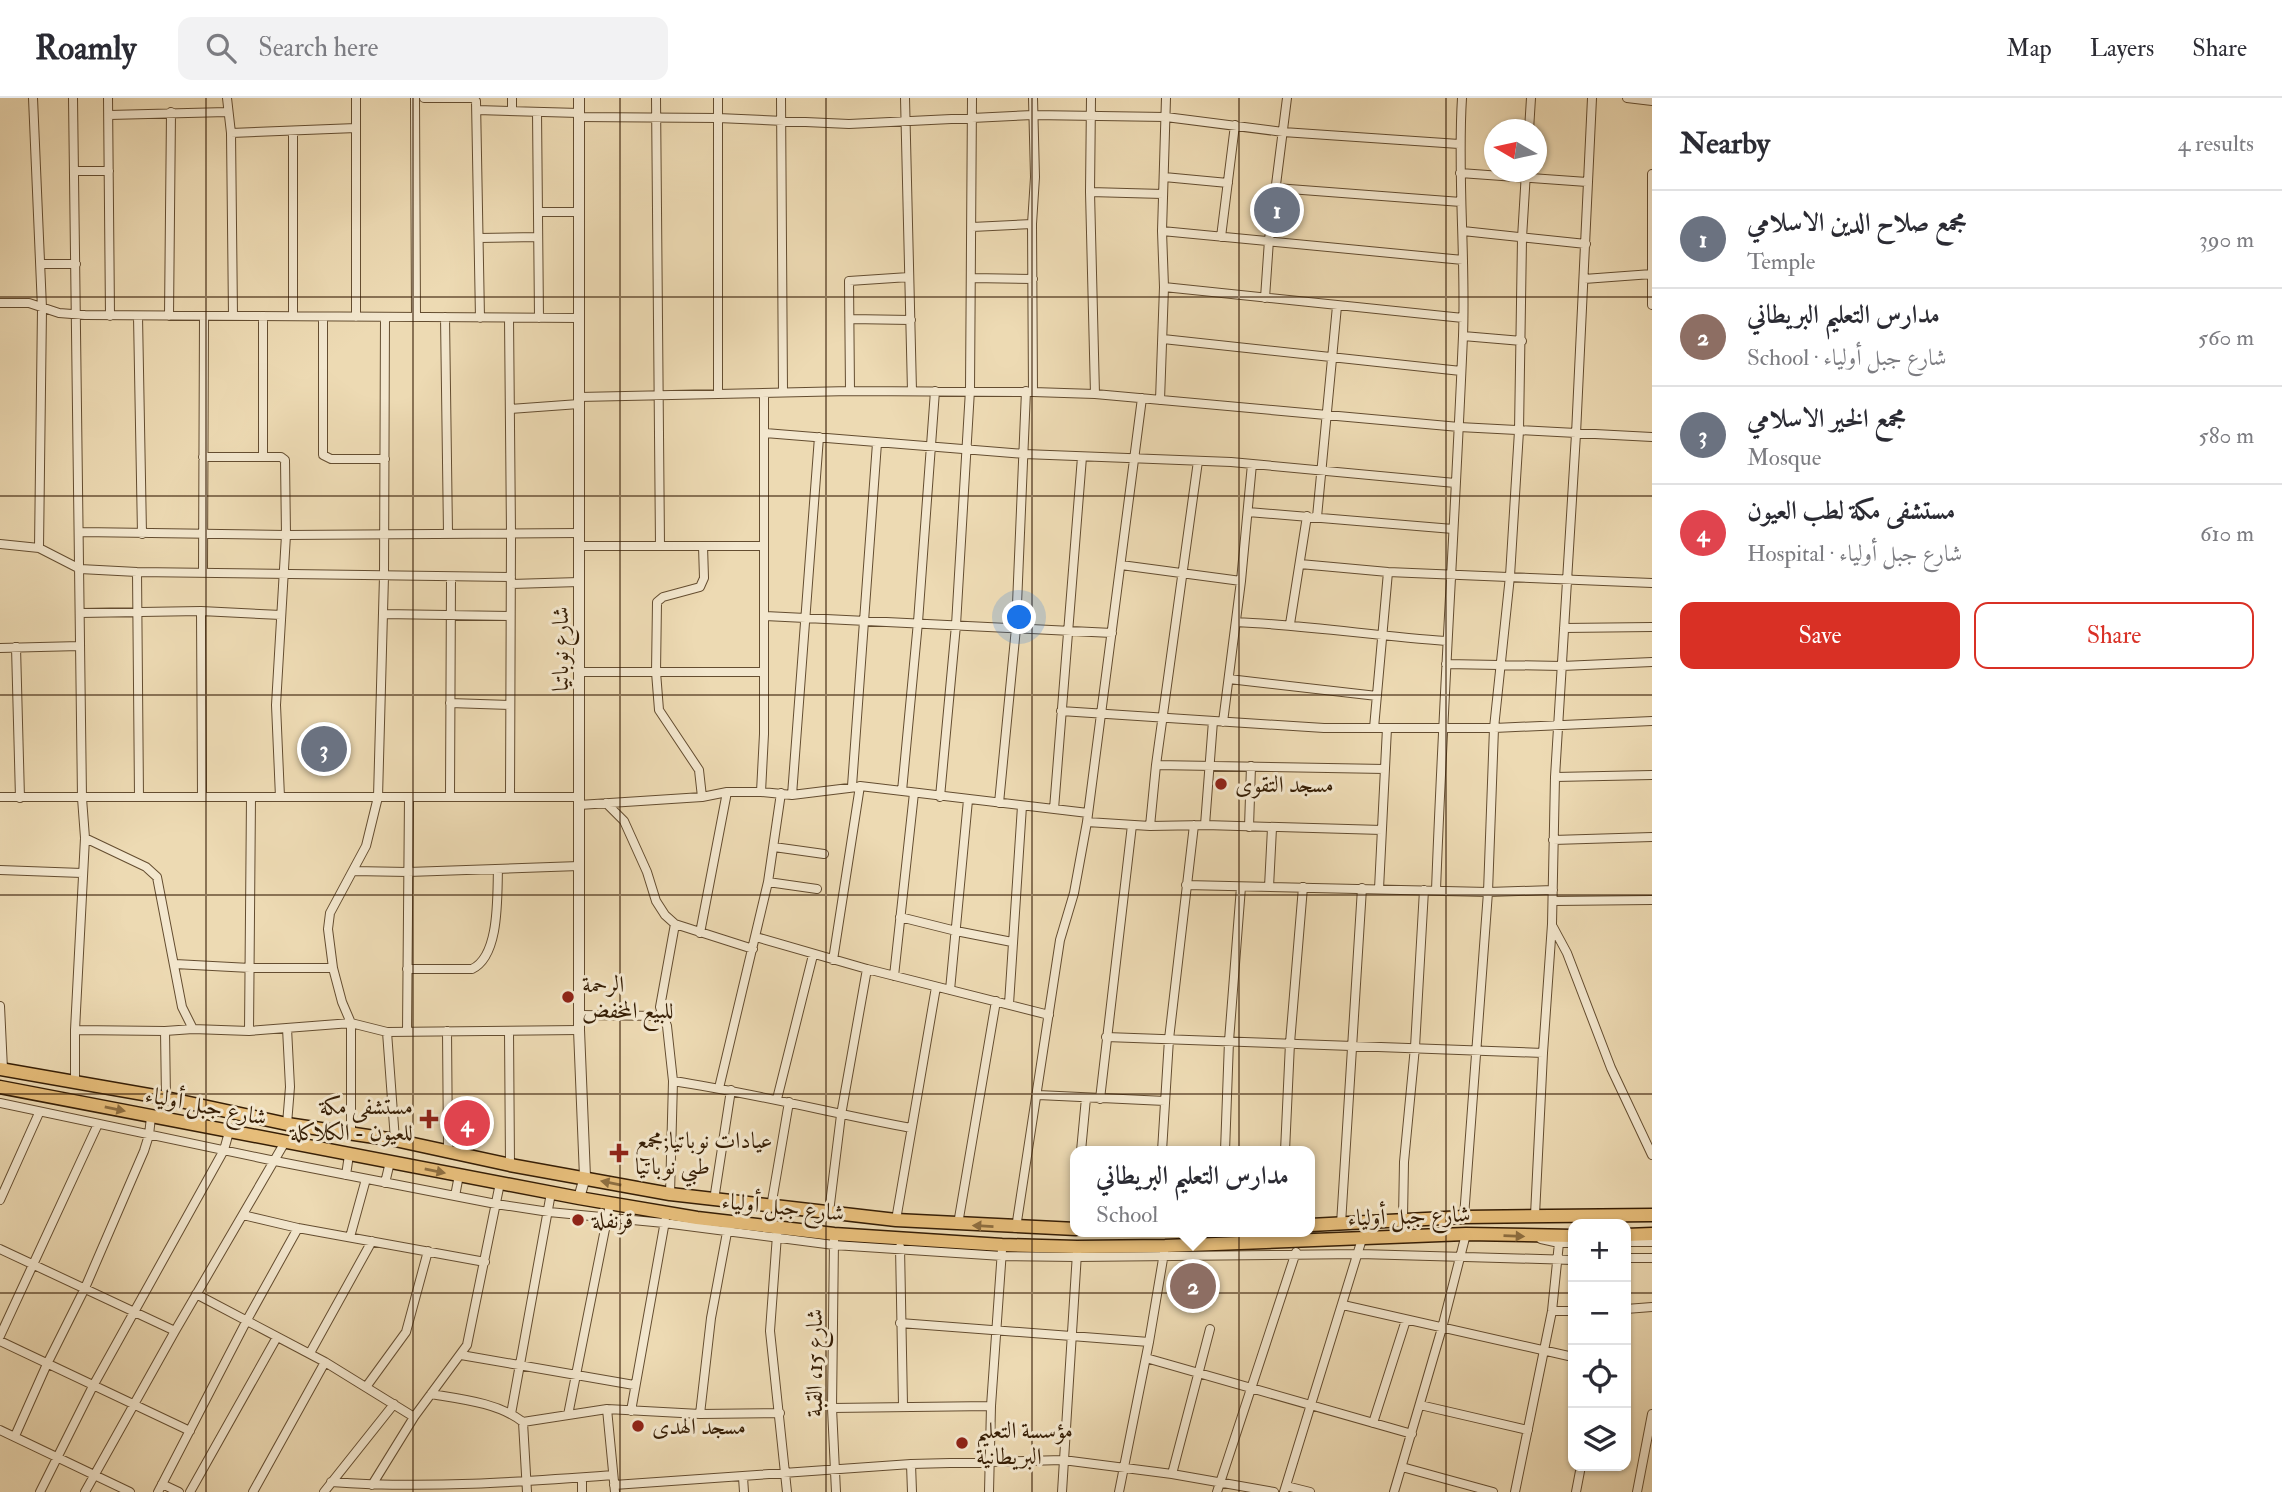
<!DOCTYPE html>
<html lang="en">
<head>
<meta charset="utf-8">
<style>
  body { margin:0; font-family:"IM FELL Double Pica",Amiri,serif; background:#f2f2f3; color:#2b2b33 }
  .controls { position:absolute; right:21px; bottom:21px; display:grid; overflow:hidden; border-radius:14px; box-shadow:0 2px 5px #0004 }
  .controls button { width:63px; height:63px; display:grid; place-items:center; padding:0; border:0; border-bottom:2px solid #e1e1e2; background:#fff; color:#2b2b33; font:35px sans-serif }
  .compass { position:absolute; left:1484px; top:21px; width:63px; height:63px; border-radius:50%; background:#fff; box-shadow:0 2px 5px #0004; rotate:279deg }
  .you { position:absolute; left:1020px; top:520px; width:24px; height:24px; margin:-18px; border:5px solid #fff; border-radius:50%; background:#1a73e8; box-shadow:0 0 0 10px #1a73e833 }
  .badge { display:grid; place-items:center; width:46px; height:46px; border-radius:50%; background:#d93025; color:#fff; font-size:23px; font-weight:700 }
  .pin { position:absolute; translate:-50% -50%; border:4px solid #fff; box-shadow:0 2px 7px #0006 }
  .popup { position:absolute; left:1070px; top:1048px; width:245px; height:91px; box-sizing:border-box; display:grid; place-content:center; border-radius:14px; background:#fff; filter:drop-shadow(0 2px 5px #0005); font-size:23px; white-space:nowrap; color:#7c7c81 }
  .popup b { font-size:26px; color:#2b2b33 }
  .popup::after { content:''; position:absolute; left:50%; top:100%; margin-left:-14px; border:14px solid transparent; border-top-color:#fff }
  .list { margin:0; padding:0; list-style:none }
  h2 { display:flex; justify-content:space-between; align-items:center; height:91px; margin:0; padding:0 28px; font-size:30px }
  h2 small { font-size:23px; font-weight:400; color:#7c7c81 }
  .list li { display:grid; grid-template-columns:46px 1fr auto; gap:21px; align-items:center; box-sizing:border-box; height:98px; padding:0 28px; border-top:2px solid #e1e1e2 }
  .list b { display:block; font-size:26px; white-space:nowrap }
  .list p { margin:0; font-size:23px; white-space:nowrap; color:#7c7c81 }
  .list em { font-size:23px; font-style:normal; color:#7c7c81 }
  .actions { display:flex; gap:14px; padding:21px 28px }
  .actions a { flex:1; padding:16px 0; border:2px solid #d93025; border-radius:14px; text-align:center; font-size:24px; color:#d93025 }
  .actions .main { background:#d93025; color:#fff }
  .icon { flex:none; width:38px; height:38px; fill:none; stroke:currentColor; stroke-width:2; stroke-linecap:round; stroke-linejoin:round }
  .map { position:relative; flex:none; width:1652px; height:1394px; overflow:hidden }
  header { display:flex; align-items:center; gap:42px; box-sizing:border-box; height:98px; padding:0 35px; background:#fff; border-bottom:2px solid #e1e1e2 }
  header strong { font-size:33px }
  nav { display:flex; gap:38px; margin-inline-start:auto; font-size:24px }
  .search { width:490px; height:63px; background:#f2f2f3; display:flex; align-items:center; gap:18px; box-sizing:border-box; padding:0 24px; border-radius:14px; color:#7c7c81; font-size:26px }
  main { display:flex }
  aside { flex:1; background:#fff }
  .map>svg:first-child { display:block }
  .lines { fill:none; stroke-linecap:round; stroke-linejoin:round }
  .minor-casing { stroke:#644d30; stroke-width:10 }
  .tertiary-casing { stroke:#644d30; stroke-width:12 }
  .primary-casing { stroke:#361e05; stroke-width:15 }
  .minor { stroke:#f3e7ce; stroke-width:8 }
  .tertiary { stroke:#f3e7ce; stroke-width:10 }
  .primary { stroke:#e6bd7a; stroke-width:12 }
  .oneway { fill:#8e6e40 }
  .grid { fill:none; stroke:#361e05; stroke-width:2; stroke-opacity:0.55 }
  .poi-dot { fill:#8f2418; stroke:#f3e7ce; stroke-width:2.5 }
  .labels { text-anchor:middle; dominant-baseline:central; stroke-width:6; stroke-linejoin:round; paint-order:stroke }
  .street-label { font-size:23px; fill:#361e05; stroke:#f3e7ce }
  .poi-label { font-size:23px; fill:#361e05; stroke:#f3e7ce; text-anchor:start }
</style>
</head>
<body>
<header>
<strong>Roamly</strong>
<div class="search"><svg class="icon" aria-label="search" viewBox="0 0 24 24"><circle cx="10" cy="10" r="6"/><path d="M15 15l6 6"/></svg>Search here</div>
<nav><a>Map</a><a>Layers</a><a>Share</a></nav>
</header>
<main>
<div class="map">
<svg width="1652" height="1394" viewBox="0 0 1652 1394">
  <rect width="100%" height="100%" fill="#eddab3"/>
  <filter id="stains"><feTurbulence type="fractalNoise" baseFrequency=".00286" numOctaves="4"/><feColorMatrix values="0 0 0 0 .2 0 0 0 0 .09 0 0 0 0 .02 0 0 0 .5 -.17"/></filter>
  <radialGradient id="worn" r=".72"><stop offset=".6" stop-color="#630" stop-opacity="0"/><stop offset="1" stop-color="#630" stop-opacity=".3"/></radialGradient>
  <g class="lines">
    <defs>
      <path id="minor" d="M33,0L42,210L39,450
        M73,0L82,700L85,740L75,932V984
        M108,0L110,218
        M227,0L231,35L233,218
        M415,0L416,219
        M424,0H473L476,3L480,220
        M512,0V13
        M656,0L660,448
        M718,0V296
        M781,0L783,294
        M905,0L912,293
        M1091,0L1090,94L1095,296
        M1627,0L1652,3
        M477,12L579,15
        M537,14L539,220
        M109,17L227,14
        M579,19L718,20L849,26L1033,17L1166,19L1283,34L1459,46
        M1529,32L1531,0
        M231,35L356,30
        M75,73H109
        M1460,75L1587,84
        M1652,76V207
        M1164,79L1228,85
        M1276,90L1461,104
        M1090,94L1163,96
        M538,114H579
        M972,129L1032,126
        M1162,133L1463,162
        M1463,133L1586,146
        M1221,139L1235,27
        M479,140L538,139
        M41,166H76
        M971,180L1033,181
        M1584,181L1652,176
        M1164,189L1463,220
        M1265,200L1269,142L1287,0
        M0,205H29L59,215L85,217L579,220
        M138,218L142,436
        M169,218L171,14
        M263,218V359
        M293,218V33
        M323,219V357L331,361H385
        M356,219V0
        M445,219L448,435
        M509,220L511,436L510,699
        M850,221L911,222
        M1463,238L1522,243
        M1163,241L1461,273
        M850,293L849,183L909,179
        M1033,294L1032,126L1035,79L1033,0
        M579,299L850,293L1033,294L1095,296L1459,329L1652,339
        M1160,302L1164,189L1162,133L1166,0
        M510,311L579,306
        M765,335L1024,356L1231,364L1455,385
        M203,359H281L285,362L286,437L276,607L280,699
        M1248,414L1453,431
        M1317,419L1337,208
        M81,434L286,437L579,435
        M0,446L39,450L80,471L137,474L511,479
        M579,448H763
        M1300,466L1388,474L1652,485
        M1121,467L1241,483
        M137,474L139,699
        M203,474L204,218
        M511,486L579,484
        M201,513L202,699
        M80,515L201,513L281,517
        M383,516L510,518
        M765,518L1112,535
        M1236,524C1306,527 1376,538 1446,543
        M1290,526L1307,418
        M1564,530L1652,529
        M16,549L20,700
        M0,550L80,548
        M1446,566L1562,568L1652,564
        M579,574H764
        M1229,581L1377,598
        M450,605L510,607
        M1061,613L1324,630H1494L1652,623
        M1223,624L1241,483L1252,366
        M1374,630L1388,474
        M1156,667L1385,671
        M1555,679L1652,677
        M852,688L877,345
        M902,693L918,524L935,293
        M761,694L764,636V295
        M792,697L819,339
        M0,699H579
        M450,699L451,479
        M702,699L699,672L659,612L656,574L657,504L663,499L700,489L704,480L703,448
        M940,699L956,527L970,292L972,0
        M606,705L624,723L647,774L656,803L665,817L675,826L753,851
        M999,705L1016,530L1026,293
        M579,707L702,699L727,694H761L792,697L857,689
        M1054,711L1082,359
        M1087,724L1150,728L1205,727L1382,732
        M1205,727L1213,623
        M1150,728L1156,667L1198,363
        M1249,729L1251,668
        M85,740L146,769L157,779L182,909L193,931
        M1553,742L1652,739
        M774,749L824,756
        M0,772L82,775
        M353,773L408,774L579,768
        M768,784L817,791
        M1186,787L1488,794L1553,792
        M1269,789L1272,730
        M1379,791L1387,630
        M1436,792C1443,607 1455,423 1463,238C1466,158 1457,79 1462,0
        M1553,803L1652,802
        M900,819L956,833L1012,844
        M1553,829L1567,855L1611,970L1652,1057
        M700,835L727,694
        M756,839L867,871L1049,917
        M833,862L860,688L1088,715
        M175,866L250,870H333
        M407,871H472C500,858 497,798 498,771
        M894,878L914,695
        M950,892L968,702
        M1009,906L1022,708
        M0,908L3,971
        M579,917L662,918
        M287,930L290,989L287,1026
        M75,932L165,933L193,931L249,933L351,925L387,934L579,932
        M165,933L166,1000
        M249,933L251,699
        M447,933L448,1052
        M509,933L510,1067
        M387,934L395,1042
        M407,934L409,699
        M1106,939L1543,955
        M673,983C753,995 831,1015 911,1030
        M719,990L768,784L781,695
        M1038,997L1165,1003
        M777,1001L813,857
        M1100,1001L1132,727
        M0,1005L275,1063L496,1106L549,1114L664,1125L834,1147L1002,1158L1076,1159L1360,1156L1573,1162
        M351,1037V925L342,904L333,870L328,831L330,815L366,748L378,699L384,478L385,219
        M1081,1053L1086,1000
        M1162,1053L1169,941L1194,727
        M1225,1053L1229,943L1241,789
        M1285,1053L1290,945L1303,789
        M346,1077L349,1057
        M385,1085L390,1064
        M670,1096L673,983L667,928L660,909L675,826
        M455,1098L459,1077
        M0,1102L39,1015
        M714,1102L731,992
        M771,1109L789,1004
        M829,1114L841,1017L867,871
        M243,1117L298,1130L485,1164
        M1535,1117L1543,955L1552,826L1555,679L1576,336L1592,0
        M1464,1119L1488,794L1494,630L1510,478L1519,333L1522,140L1526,74
        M1403,1120L1404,1064L1415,949L1424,792
        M896,1122L936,889
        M958,1126L996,903
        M1341,1126L1362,790
        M1016,1130L1060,842L1074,795L1087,724L1142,300
        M777,1137L770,1233L787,1394
        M350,1139L366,1081
        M1541,1141L1559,1145H1573
        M834,1142L832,1310L836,1394
        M1626,1144H1652
        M900,1149L903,1307
        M0,1151L175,1233
        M1626,1160H1652
        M196,1196L325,1264L414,1319
        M1343,1207L1573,1259
        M1626,1211L1652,1209
        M1552,1213H1573
        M900,1225L1149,1244
        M0,1238L98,1026
        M0,1243L190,1333
        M310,1255L372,1143
        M461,1257L634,1287
        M1146,1260L1412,1336
        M366,1289L406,1234L428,1153
        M431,1296C461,1301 499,1305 523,1324L607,1311L700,1316L780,1315
        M1420,1307L1528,1332
        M832,1310L991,1308
        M607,1311L615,1394
        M631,1313L665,1123
        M511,1316L551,1095
        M700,1316L711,1220L728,1129
        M568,1317L610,1106
        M523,1324L527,1394
        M1373,1325L1406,1222
        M0,1332L130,1394
        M15,1338L47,1266L85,1190L144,1053L149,1037L151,1019
        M911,1366L912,1394
        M1402,1369L1493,1394
        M1172,1376L1210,1231
        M743,1379L744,1394
        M582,1380V1394
        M331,1384C425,1391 520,1384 613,1377
        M162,1386L179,1394
        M372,1387L414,1319L467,1247L500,1085
        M614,1387L911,1366L1063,1362L1172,1376L1274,1394
        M1286,1388L1310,1394
        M40,1394L93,1288L224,1052L229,1034
        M85,1394L175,1233L285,1044
        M158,1394L247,1222L298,1130
        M190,1394L277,1239
        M253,1394L325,1264
        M324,1394L394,1306
        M989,1394L991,1308L1002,1152
        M1062,1394L1077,1155
        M1119,1394L1149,1244L1164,1155
        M1217,1394L1296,1154
        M1284,1394L1362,1141
        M1394,1394L1442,1230L1466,1136
        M1515,1394L1552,1213L1559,1145
        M1576,1394L1581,1368
        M1637,1394L1652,1316"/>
      <path id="tertiary" d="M579,1100L585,1079L579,932V0"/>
      <path id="primary" d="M0,971L166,1000L287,1026L395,1042L510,1067L670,1096L896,1122L1076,1131
        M0,989L579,1100L697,1120L834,1136L1002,1147L1077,1149L1165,1148L1466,1136L1573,1138
        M1310,1127L1464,1119L1652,1117
        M1626,1137L1652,1136"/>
    </defs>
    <!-- minor casing -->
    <use href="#minor" class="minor-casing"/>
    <!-- tertiary casing -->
    <use href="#tertiary" class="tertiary-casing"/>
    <!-- primary casing -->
    <use href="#primary" class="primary-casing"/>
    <!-- minor -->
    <use href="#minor" class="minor"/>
    <!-- tertiary -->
    <use href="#tertiary" class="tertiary"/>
    <!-- primary -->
    <use href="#primary" class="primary"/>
  </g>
  <!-- one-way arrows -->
  <defs><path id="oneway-solid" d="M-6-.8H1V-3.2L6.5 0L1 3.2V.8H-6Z" transform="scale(1.75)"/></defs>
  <g class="oneway">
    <use href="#oneway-solid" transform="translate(115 1011) rotate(12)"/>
    <use href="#oneway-solid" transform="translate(435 1073) rotate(11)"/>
    <use href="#oneway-solid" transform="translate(611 1085) rotate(-169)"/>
    <use href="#oneway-solid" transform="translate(983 1128) rotate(-177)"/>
    <use href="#oneway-solid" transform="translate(1514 1138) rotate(2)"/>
  </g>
  <!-- grid -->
  <path class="grid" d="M206,0V1394M413,0V1394M620,0V1394M826,0V1394M1032,0V1394M1239,0V1394M1446,0V1394M0,199H1652M0,398H1652M0,597H1652M0,797H1652M0,996H1652M0,1195H1573M1626,1195H1652"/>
  <!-- markers -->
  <g class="poi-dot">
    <circle cx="1221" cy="686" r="7"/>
    <circle cx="568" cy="899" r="7"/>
    <path d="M425.5 1010.5h7v7h7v7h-7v7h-7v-7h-7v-7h7z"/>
    <path d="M615.5 1044.5h7v7h7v7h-7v7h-7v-7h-7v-7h7z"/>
    <circle cx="578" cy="1122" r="7"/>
    <circle cx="638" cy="1328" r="7"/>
    <circle cx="962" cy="1345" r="7"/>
  </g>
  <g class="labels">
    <!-- street labels -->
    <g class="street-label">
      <text transform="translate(560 551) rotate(-90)">شارع نوباتيا</text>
      <text transform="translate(206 1008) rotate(11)">شارع جبل أولياء</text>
      <text transform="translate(783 1109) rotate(6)">شارع جبل أولياء</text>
      <text transform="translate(1409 1118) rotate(-2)">شارع جبل أولياء</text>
      <text transform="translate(814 1265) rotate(-90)">شارع 15، القبة</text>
    </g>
    <!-- poi labels -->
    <g class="poi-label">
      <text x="1235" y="686">مسجد التقوى</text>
      <text x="582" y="886">الرحمة<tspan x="582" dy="26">للبيع المخفض</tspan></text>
      <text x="413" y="1008" text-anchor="end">مستشفى مكة<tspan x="413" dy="26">للعيون - الكلاكلة</tspan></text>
      <text x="635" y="1042">عيادات نوباتيا;مجمع<tspan x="635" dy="26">طبي نوباتيا</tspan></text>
      <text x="592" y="1122">قرنفلة</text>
      <text x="652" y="1328">مسجد الهدى</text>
      <text x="976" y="1332">مؤسسة التعليم<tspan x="976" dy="26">البريطانية</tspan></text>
    </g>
  </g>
  <rect width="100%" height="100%" filter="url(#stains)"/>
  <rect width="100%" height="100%" fill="url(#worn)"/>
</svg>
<div class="controls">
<button>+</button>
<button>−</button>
<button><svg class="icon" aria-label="locate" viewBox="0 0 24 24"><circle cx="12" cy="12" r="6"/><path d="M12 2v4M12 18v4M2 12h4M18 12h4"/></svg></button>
<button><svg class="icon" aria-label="layers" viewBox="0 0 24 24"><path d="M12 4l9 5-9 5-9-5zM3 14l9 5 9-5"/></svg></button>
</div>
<svg class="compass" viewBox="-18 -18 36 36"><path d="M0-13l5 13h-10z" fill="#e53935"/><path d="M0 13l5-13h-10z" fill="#7c7c81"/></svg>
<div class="you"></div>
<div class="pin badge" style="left:1277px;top:112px;background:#6b7280">1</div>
<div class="pin badge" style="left:1193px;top:1188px;background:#8d6e63">2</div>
<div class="popup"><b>مدارس التعليم البريطاني</b>School</div>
<div class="pin badge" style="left:324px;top:651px;background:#6b7280">3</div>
<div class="pin badge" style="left:467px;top:1025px;background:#e0444e">4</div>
</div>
<aside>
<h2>Nearby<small>4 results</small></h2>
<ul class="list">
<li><span class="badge" style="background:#6b7280">1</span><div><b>مجمع صلاح الدين الاسلامي</b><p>Temple</p></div><em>390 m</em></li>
<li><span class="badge" style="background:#8d6e63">2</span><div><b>مدارس التعليم البريطاني</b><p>School · شارع جبل أولياء</p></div><em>560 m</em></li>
<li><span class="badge" style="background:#6b7280">3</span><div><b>مجمع الخير الاسلامي</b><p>Mosque</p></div><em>580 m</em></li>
<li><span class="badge" style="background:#e0444e">4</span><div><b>مستشفى مكة لطب العيون</b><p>Hospital · شارع جبل أولياء</p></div><em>610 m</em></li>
</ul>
<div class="actions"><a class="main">Save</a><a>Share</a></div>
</aside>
</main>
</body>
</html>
